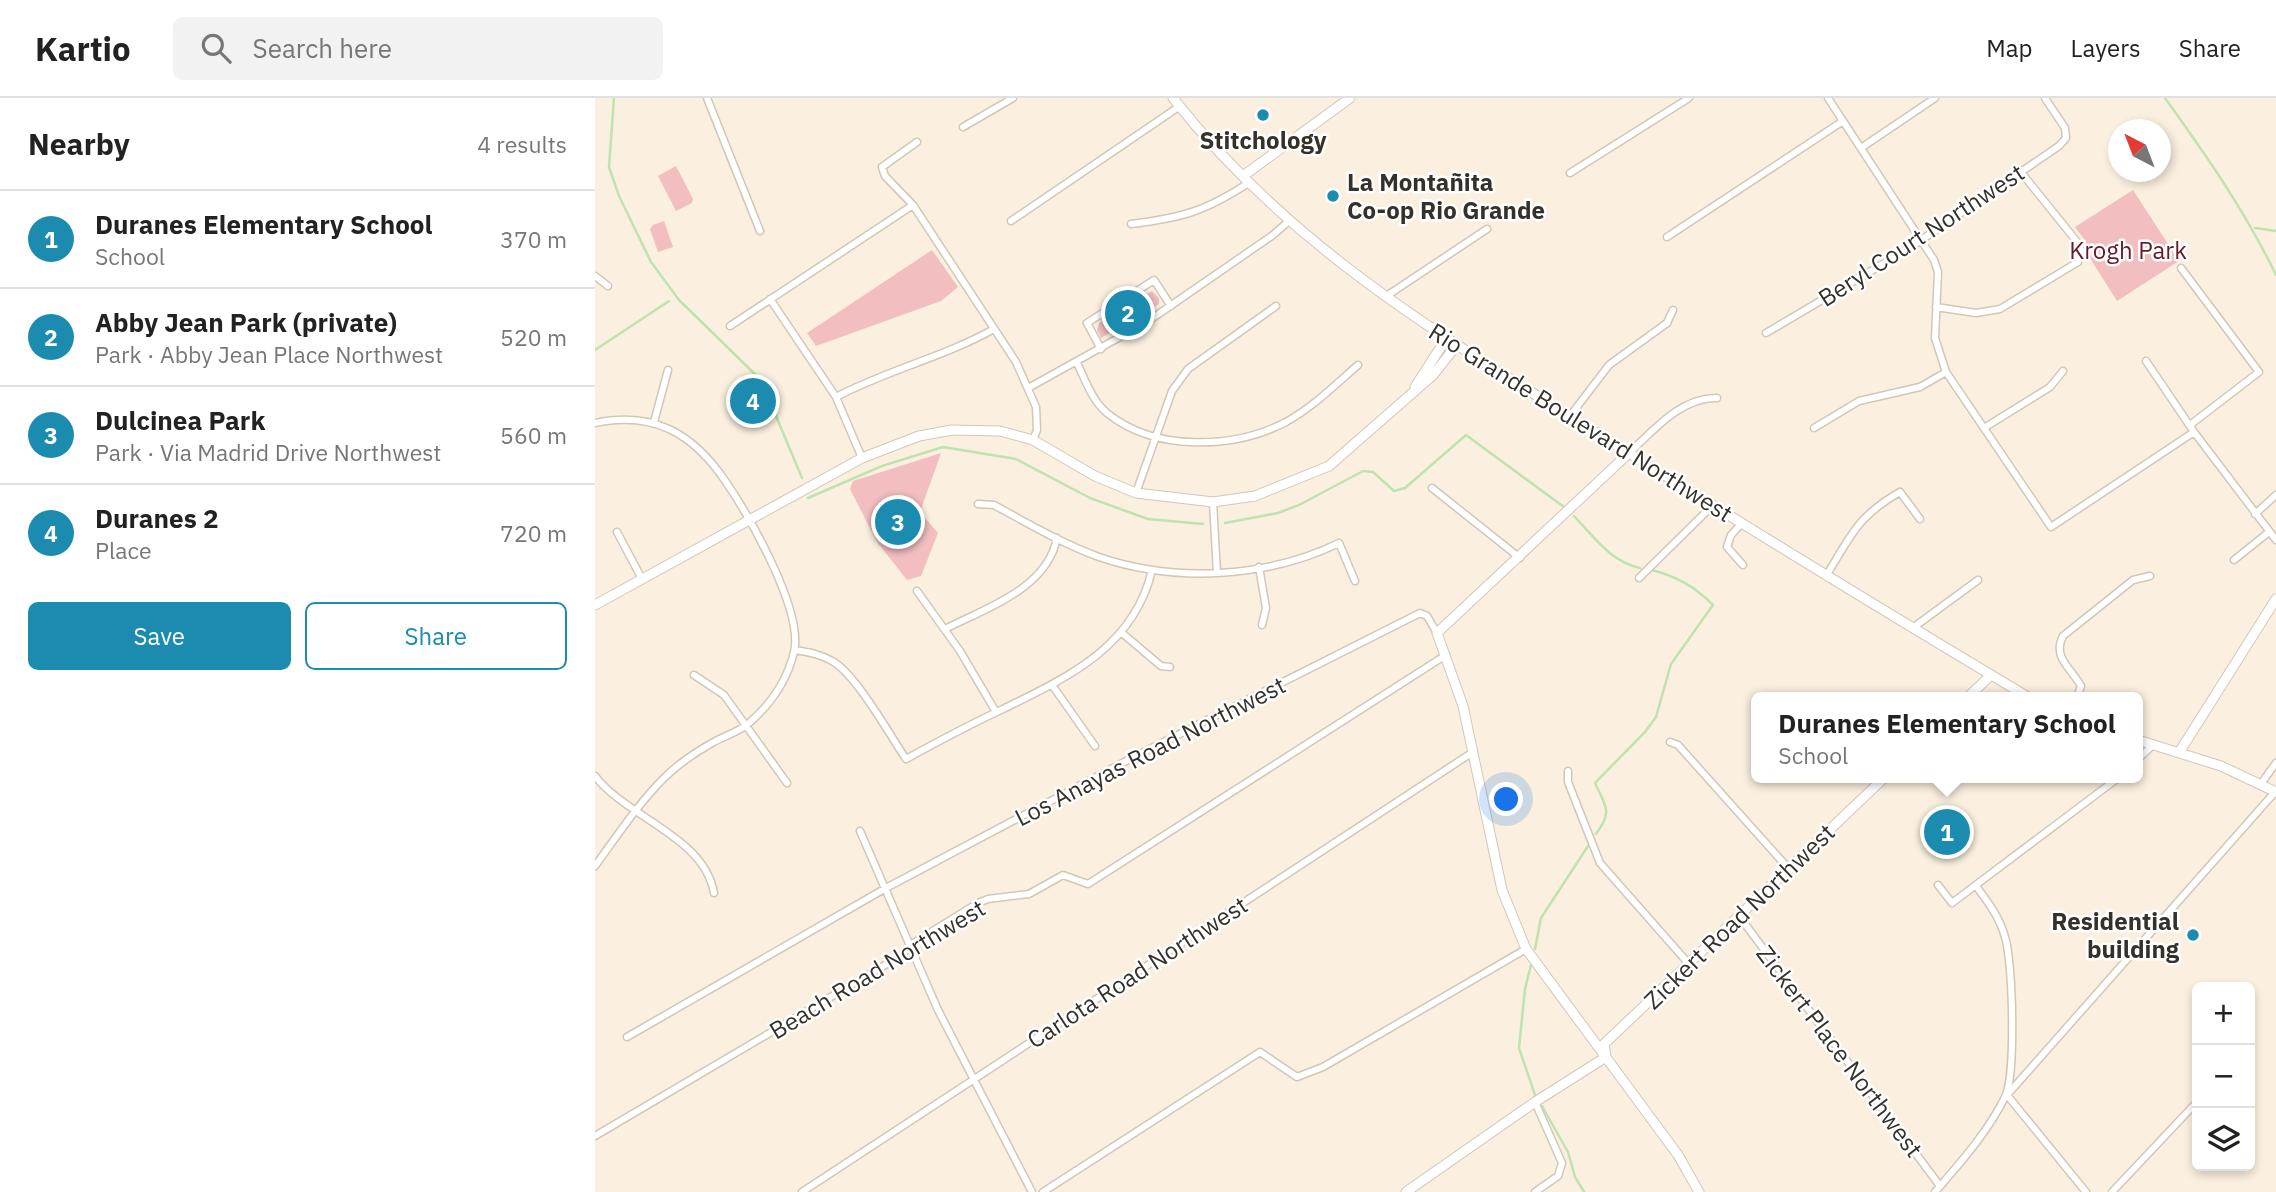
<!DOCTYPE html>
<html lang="en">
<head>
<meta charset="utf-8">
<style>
  body { margin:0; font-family:"IBM Plex Sans",sans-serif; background:#f2f2f2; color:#222 }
  .controls { position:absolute; right:21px; bottom:21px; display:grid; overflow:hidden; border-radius:10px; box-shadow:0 4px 10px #0003 }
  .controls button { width:63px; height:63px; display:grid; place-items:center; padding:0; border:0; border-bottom:2px solid #e0e0e0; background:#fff; color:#222; font:35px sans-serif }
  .compass { position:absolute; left:1513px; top:21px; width:63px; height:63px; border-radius:50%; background:#fff; box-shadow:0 4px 10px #0003; rotate:318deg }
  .you { position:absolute; left:912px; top:702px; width:24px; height:24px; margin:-18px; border:5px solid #fff; border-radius:50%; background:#1a73e8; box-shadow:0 0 0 10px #1a73e833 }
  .badge { display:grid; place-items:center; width:46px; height:46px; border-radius:50%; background:#1c8bb0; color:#fff; font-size:23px; font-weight:700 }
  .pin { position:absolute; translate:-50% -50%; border:4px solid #fff; box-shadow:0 2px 7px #0006 }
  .popup { position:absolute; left:1156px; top:594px; width:392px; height:91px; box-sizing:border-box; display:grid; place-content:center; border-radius:10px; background:#fff; filter:drop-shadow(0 2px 5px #0005); font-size:23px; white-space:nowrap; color:#767676 }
  .popup b { font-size:26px; color:#222 }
  .popup::after { content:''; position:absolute; left:50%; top:100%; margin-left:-14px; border:14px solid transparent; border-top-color:#fff }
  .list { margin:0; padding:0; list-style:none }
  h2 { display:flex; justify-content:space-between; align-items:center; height:91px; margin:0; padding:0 28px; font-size:30px }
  h2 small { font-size:23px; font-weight:400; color:#767676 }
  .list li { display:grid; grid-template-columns:46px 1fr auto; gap:21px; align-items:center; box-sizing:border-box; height:98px; padding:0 28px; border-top:2px solid #e0e0e0 }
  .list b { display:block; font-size:26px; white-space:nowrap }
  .list p { margin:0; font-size:23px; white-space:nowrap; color:#767676 }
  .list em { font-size:23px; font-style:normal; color:#767676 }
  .actions { display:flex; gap:14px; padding:21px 28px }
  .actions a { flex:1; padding:16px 0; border:2px solid #1c8bb0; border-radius:10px; text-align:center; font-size:24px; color:#1c8bb0 }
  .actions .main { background:#1c8bb0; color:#fff }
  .icon { flex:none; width:38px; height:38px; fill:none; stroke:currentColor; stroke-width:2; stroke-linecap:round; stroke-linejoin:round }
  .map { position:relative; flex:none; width:1681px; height:1094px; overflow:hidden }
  header { display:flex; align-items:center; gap:42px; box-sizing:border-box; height:98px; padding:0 35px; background:#fff; border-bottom:2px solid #e0e0e0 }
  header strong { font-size:33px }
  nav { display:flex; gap:38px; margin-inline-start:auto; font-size:24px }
  .search { width:490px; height:63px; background:#f2f2f2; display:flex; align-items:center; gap:18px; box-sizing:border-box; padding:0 24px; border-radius:10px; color:#767676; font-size:26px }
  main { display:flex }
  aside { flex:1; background:#fff }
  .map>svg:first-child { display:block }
  .green { fill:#f2bec0 }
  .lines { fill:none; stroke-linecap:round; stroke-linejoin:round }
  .stream { stroke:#bfe3b0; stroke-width:2.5 }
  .street-casing { stroke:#d2c7b7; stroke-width:9 }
  .secondary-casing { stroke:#d2c7b7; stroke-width:11 }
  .street { stroke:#fff; stroke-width:6 }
  .secondary { stroke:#fff; stroke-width:9 }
  .poi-dot { fill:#1c8bb0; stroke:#fff; stroke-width:2.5 }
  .labels { text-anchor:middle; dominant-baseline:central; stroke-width:5; stroke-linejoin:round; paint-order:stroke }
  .poi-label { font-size:24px; font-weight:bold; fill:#35312a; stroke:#fff }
  .street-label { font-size:24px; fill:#35312a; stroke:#fff }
  .park-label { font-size:24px; fill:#671b27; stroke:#fff }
</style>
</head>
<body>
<header>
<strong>Kartio</strong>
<div class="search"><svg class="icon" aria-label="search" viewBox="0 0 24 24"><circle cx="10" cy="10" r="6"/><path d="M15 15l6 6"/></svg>Search here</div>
<nav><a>Map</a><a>Layers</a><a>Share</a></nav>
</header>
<main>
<aside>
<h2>Nearby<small>4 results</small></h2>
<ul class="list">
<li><span class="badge">1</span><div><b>Duranes Elementary School</b><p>School</p></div><em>370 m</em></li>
<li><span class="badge">2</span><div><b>Abby Jean Park (private)</b><p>Park · Abby Jean Place Northwest</p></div><em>520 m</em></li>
<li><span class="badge">3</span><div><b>Dulcinea Park</b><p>Park · Via Madrid Drive Northwest</p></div><em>560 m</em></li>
<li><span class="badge">4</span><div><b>Duranes 2</b><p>Place</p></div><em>720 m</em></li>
</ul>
<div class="actions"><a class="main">Save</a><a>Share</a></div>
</aside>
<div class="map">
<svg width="1681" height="1094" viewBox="0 0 1681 1094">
  <rect width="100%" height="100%" fill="#fbf0df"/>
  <!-- green -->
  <path class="green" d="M81,68L98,101L97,105L81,113L63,78Z
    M1538,92L1584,163L1522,203L1493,157L1489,141L1480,129Z
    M69,123L78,149L63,154L55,131L58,127Z
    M337,152L363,189L346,203L221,248L212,235Z
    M557,193L564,200V206L506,240L502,232L504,225Z
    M346,355L325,414L343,435L326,478L312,482L282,444L255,391L258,383Z"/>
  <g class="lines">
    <!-- stream -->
    <path class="stream" d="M19,0L14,69L24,98L56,164L84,202L166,282L207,380
      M1570,0C1611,57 1650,113 1681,177
      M1660,130L1681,133
      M0,252L74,203
      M213,400L287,368L348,349L421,361L495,400L553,421L608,426
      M979,418C999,439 1016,464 1045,470
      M630,425L683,415L704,407L768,373L778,374L799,393L810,390L871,337L969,409
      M1001,736C1018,713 1011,709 1000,685L1050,634L1061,619L1076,566L1118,507C1100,489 1083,479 1057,472
      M940,851L946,820L993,748
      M936,867L930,891L924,950L940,997
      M947,1008L973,1054L980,1079L989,1094"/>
    <defs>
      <path id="street" d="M112,0L165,133
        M1233,0L1339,162L1343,174L1340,240L1351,274L1456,429L1599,334
        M368,29L418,0
        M322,44L287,69L290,78L318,107L421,264L441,309L442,332L438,342
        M1266,50L1340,0
        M975,75L1094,0
        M416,123L585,8
        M536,126C587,120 611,113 655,84
        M1072,139L1248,23
        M1586,170L1664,274L1595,327
        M0,178L13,188
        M790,199L892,131
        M175,201L241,299L267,360
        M1341,209L1381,215L1405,211L1483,164L1486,153L1483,145L1425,73
        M135,228L318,107
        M1171,235L1313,151L1464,48L1471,40L1470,30L1450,0
        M506,251L492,225L559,182L576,208
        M1551,263L1599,334L1681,442
        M482,265C490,281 497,303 512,315C560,354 639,351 691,324C718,309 740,287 763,267
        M435,289L552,224L678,137L694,123
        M241,299C292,272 349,259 399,231
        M975,318L1014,267L1072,225L1078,212
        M59,324L73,272
        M0,325C59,313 98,335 131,384C154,418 209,513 199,554C192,583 176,606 154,625C144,634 129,638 117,645C101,654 82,667 69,680C43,706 22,738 0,768
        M1219,330L1264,303L1325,289L1351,274
        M1389,330L1455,289L1468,273
        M1034,355C1058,333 1086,299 1122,300
        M837,390L925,460
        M541,395L577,293L593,271L681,208
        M618,404L622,475
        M383,406L399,407C432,425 468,446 504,459C580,485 672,480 744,445L760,483
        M1660,416L1681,397
        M1147,425L1136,437L1132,449L1148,467
        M22,434L47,481
        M1639,462L1674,434
        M664,469L671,510L667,527
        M1233,475C1256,437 1264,417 1305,394L1325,421
        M1044,480L1118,407
        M322,493L365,553L401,614
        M1319,529L1383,482
        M350,531C391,510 452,491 462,440
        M527,535L566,568L575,569
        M200,552C213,554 225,556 237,563C261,576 294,636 311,661C342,644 374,627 406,612C471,580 539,550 557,472
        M99,577L129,597L192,685
        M457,587L500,648
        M1482,599L1486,588C1476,570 1457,559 1468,538L1538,482L1555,478
        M1075,644L1083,647L1194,771
        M1543,661L1559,646
        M973,673V684L1005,765L1094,866
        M0,678C32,720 109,738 119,795
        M1665,687L1681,665
        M265,733L343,912L437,1094
        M1343,787L1357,805L1523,680
        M1144,818L1345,1088
        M32,939L291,790L535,661L825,515L832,518L842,535
        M940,1004L967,1065L963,1078L940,1094
        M0,1038L307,857L315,847L383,805L393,801L434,796L468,777L493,786L851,557
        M207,1094L878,654
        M448,1094L665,954L702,979L728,969L931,851
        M1340,1094C1365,1065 1393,1034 1410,999C1421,978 1418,864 1410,839C1405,820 1393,804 1381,788
        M1491,1094L1412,997L1680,694
        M1517,1094L1601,1005"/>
      <path id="secondary" d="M578,0C698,153 852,241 1013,342C1152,429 1292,515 1433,599
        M648,78L755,0
        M820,289L851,241
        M1034,355L842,535L868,608L907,792L931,851L1083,1057L1104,1094
        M0,507L267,360L324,338L357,332L405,333L438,342L500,378L541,395L618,404L660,398L734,368L838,277L861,248
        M1373,599L1396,577
        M1543,642L1626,668L1681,694
        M1585,653L1681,501
        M811,1094L940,1004L1011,959L1009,946L1289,680"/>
    </defs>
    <!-- street casing -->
    <use href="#street" class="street-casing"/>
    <!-- secondary casing -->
    <use href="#secondary" class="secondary-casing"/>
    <!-- street -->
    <use href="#street" class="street"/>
    <!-- secondary -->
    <use href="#secondary" class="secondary"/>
  </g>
  <!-- markers -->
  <g class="poi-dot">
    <circle cx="668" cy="17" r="7"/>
    <circle cx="738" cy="98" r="7"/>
    <circle cx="1598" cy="837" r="7"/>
  </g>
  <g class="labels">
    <!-- poi labels -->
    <g class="poi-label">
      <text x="668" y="42">Stitchology</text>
      <text x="752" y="84" text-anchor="start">La Montañita<tspan x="752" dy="28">Co-op Rio Grande</tspan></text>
      <text x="1584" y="823" text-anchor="end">Residential<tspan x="1584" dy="28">building</tspan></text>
    </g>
    <!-- street labels -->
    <g class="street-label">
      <text transform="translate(1326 137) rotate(-33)">Beryl Court Northwest</text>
      <text transform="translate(986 324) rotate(32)">Rio Grande Boulevard Northwest</text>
      <text transform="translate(555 653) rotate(-27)">Los Anayas Road Northwest</text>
      <text transform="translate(1144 818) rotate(-44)">Zickert Road Northwest</text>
      <text transform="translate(282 871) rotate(-31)">Beach Road Northwest</text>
      <text transform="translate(542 874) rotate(-33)">Carlota Road Northwest</text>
      <text transform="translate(1245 953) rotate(53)">Zickert Place Northwest</text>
    </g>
    <!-- park labels -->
    <g class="park-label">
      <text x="1533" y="152">Krogh Park</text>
    </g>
  </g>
</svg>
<div class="controls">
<button>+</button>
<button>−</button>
<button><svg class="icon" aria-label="layers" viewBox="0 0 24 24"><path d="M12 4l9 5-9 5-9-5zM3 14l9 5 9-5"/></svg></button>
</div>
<svg class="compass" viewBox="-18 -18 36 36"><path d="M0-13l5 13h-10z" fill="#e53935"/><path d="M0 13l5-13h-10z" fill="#767676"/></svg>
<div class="you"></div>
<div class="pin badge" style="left:1352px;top:734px">1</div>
<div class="popup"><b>Duranes Elementary School</b>School</div>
<div class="pin badge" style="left:533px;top:215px">2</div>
<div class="pin badge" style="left:303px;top:424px">3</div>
<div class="pin badge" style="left:158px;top:303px">4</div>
</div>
</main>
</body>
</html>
